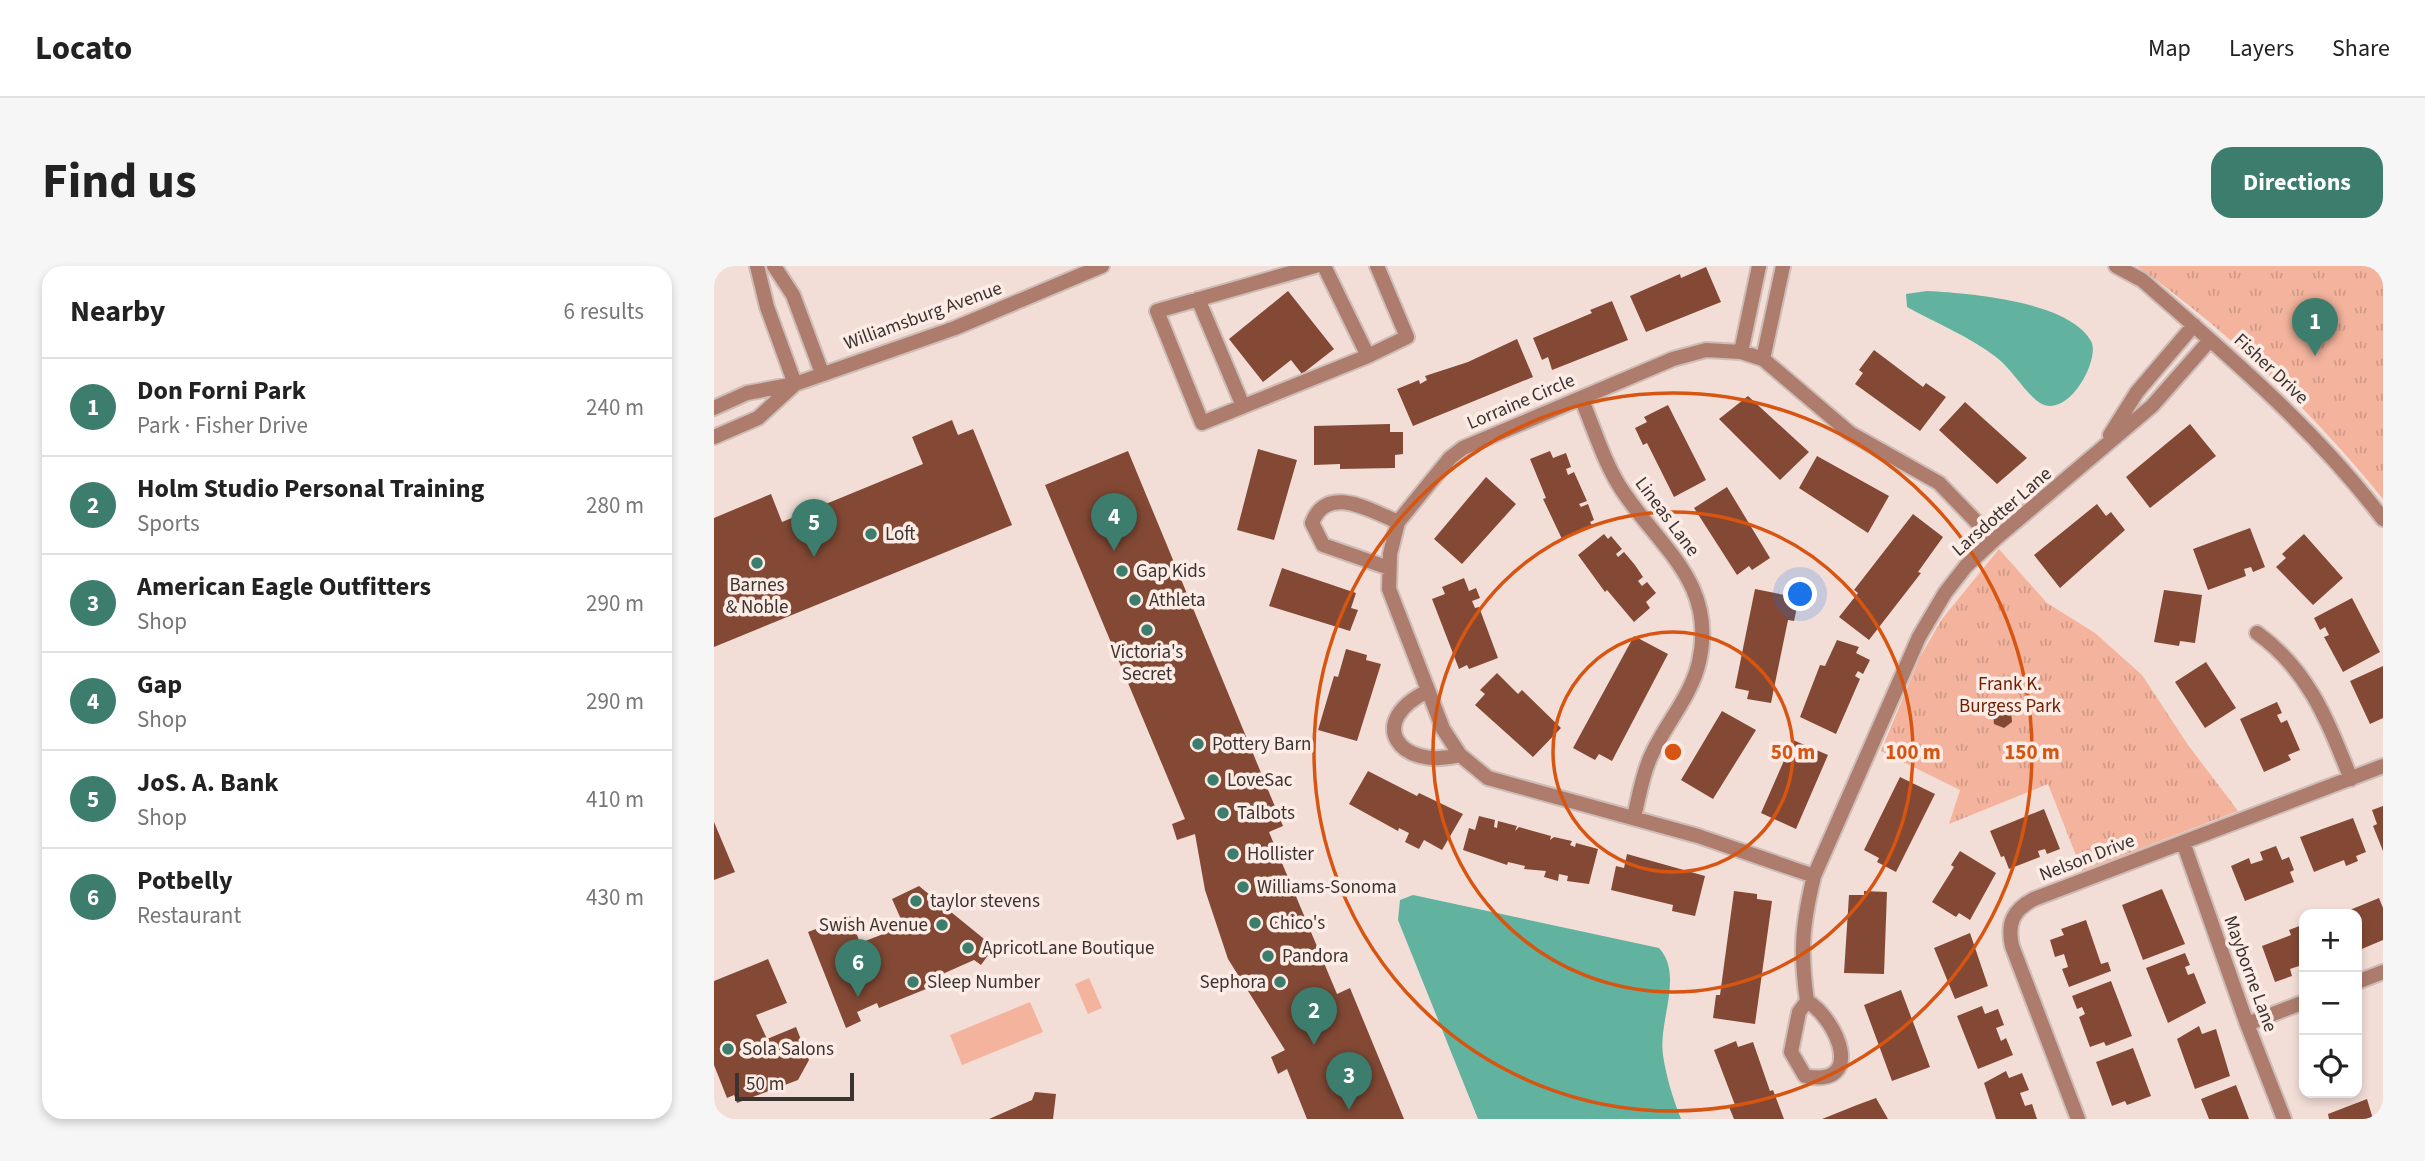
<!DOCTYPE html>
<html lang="en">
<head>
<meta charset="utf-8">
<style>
  body { margin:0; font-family:"Source Sans 3",sans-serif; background:#f6f6f6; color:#222 }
  .controls { position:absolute; right:21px; bottom:21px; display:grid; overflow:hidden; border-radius:14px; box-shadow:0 4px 10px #0003 }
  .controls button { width:63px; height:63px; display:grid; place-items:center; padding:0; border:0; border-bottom:2px solid #e0e0e0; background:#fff; color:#222; font:35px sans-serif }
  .scale { position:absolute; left:21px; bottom:18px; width:119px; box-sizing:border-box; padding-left:7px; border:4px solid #3b3330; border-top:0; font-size:19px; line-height:24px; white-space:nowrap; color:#3b3330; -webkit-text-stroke:5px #fdece6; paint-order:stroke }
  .you { position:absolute; left:1087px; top:329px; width:24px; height:24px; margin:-18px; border:5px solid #fff; border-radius:50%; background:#1a73e8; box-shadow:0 0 0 10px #1a73e833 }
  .badge { display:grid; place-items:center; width:46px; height:46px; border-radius:50%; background:#3c7d6d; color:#fff; font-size:23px; font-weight:700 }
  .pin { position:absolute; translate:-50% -58px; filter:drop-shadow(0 2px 4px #0008) }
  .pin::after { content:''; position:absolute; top:37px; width:24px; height:21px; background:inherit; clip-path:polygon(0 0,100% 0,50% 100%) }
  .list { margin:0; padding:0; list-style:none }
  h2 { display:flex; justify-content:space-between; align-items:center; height:91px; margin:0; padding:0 28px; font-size:30px }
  h2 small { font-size:23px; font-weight:400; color:#767676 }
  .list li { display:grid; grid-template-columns:46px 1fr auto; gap:21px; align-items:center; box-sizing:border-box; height:98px; padding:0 28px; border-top:2px solid #e0e0e0 }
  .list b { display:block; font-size:26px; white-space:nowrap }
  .list p { margin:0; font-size:23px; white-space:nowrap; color:#767676 }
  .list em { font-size:23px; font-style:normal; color:#767676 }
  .icon { flex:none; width:38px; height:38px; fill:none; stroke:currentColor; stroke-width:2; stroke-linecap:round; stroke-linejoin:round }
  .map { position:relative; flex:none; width:1669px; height:853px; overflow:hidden; border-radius:21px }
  header { display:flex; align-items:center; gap:42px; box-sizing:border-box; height:98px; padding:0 35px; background:#fff; border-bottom:2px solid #e0e0e0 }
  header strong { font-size:33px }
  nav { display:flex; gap:38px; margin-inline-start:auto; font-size:24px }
  .intro { display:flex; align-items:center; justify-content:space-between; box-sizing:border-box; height:168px; padding:0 42px }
  h1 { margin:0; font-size:49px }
  .button { padding:18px 32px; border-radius:21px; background:#3c7d6d; color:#fff; font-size:24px; font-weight:700 }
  main { display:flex; gap:42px; padding:0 42px }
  aside { flex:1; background:#fff; border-radius:21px; box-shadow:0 4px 10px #0003 }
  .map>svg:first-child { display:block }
  .grass { fill:#f3b39d }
  .park { fill:url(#park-tufts) }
  .water { fill:#61b29e }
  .building { fill:#834935 }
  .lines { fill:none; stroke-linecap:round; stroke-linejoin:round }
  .street-casing { stroke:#cebcb6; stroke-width:18 }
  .street { stroke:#ad7c6c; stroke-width:14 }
  .ring { fill:none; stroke:#d75510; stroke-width:3.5 }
  .poi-dot { fill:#3c7d6d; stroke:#fdece6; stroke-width:2.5 }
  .labels { text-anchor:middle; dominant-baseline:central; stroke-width:7; stroke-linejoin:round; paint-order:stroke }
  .street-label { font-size:19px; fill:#3b3330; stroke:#fdece6 }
  .poi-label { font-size:19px; fill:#3b3330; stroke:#fdece6; text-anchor:start }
  .park-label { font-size:19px; fill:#6c1f00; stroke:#fdece6 }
  .centre { fill:#d75510; stroke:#fdece6; stroke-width:3.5 }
  .ring-label { font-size:21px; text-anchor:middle; font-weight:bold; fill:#d75510; stroke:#fdece6; stroke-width:7; stroke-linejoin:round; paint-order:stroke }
</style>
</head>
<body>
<header>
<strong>Locato</strong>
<nav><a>Map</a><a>Layers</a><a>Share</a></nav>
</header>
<div class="intro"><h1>Find us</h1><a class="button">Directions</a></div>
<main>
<aside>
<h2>Nearby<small>6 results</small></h2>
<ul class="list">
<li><span class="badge">1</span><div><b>Don Forni Park</b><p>Park · Fisher Drive</p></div><em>240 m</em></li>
<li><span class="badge">2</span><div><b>Holm Studio Personal Training</b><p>Sports</p></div><em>280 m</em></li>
<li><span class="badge">3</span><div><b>American Eagle Outfitters</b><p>Shop</p></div><em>290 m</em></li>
<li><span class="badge">4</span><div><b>Gap</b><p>Shop</p></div><em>290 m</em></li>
<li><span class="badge">5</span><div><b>JoS. A. Bank</b><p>Shop</p></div><em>410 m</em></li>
<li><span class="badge">6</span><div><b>Potbelly</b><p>Restaurant</p></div><em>430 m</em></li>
</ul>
</aside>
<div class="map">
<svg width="1669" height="853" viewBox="0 0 1669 853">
  <defs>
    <pattern id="park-tufts" width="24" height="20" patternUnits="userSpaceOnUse" patternTransform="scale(1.75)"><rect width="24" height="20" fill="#f3b39d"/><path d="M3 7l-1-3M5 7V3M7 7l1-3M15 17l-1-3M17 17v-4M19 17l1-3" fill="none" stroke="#d19a88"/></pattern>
  </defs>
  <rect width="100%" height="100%" fill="#f3ded7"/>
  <!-- grass -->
  <path class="grass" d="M375,712L388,742L374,748L361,718Z
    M316,736L329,766L248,799L236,769Z"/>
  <!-- park -->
  <path class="park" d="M1423,0H1669V233C1598,145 1515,66 1423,0Z
    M1285,283L1333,337L1381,367L1428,409L1474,479L1524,545L1368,605L1334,518L1235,558L1246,524L1167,485L1206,391L1228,353Z"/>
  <!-- water -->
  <path class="water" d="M1213,25C1253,27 1355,35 1377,75C1387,93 1354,154 1326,137C1311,127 1298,103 1282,91C1256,71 1222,57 1193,41L1192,28Z
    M699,629L945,682C970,709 944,755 949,789C952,810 959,833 967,853H764L684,654L686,634Z"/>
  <!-- building -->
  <path class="building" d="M992,1L1007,36L932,66L916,30L966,8L967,12Z
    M574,25L620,83L588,108L577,94L549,116L515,73Z
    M898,35L914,74L838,104L834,91L828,94L819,72L878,47L876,44Z
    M803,73L819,111L699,160L683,123L705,114L706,118L713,114L711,110L754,96Z
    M1160,84L1209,121L1212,117L1232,131L1206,165L1141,118L1149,107L1145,104Z
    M1034,130L1095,186L1066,214L1005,153Z
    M1251,136L1313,192L1283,218L1225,164Z
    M954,139L992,214L960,231L933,177L929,179L921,162L933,156L930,151Z
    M238,154L244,169L259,163L298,259L0,381V252L57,228L68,256L209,198L198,171Z
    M676,158V166H689V188L681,189V202L626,203V198L600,199V160Z
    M1476,158L1502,190L1436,242L1412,211Z
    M544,183L583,194L560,274L523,264Z
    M414,185L569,560L555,566L623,728L636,722L690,853H593L573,803L564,808L557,791L571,784L514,693L491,624L481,568L463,574L458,558L471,553L331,219Z
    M836,185L839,192L852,187L857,201L852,203L854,209L860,206L873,235L865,238L867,241L874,238L880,254L876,256L879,261L848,273L829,233L832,232L816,193Z
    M1103,190L1175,230L1154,267L1085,222Z
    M772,211L802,238L748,298L720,273Z
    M1013,221L1056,292L1038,304L1035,300L1023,309L980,242Z
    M1383,238L1392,250L1397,246L1411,264L1346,322L1320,289Z
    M1199,248L1229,271L1204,306L1207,307L1155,374L1125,351L1144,327L1140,324Z
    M1536,262L1551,301L1539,306L1537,301L1530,303L1532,310L1494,324L1479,283Z
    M890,268L894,273L897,270L908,283L902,288L904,291L910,286L921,299L929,311L924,315L928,320L933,316L942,327L932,336L936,342L920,356L893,324L891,326L864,289Z
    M1590,268L1629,312L1599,339L1562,301L1572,292L1568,288Z
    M568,302L642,327L637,342L644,344L636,365L555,340Z
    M750,312L755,325L762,322L766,332L758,335L761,342L765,341L784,392L755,403L753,399L745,403L718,333L731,328L728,321Z
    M1041,323L1085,332L1080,355L1074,354L1057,437L1033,433L1035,425L1021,422Z
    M1450,324L1488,329L1481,377L1466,375L1465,380L1440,376Z
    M1638,332L1666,386L1629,406L1610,371L1615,369L1611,361L1606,364L1600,352Z
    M920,370L954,388L898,495L885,488L881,494L859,482Z
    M1123,374L1145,381L1142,387L1156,394L1149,408L1144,405L1141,410L1146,413L1122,468L1086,451L1106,399L1111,400Z
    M632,383L653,389L652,394L667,398L643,475L604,464L620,410L624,411Z
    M1492,396L1522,442L1491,462L1461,416Z
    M1669,400V452L1656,458L1636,415Z
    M783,407L804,428L808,424L847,462L819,491L761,439L771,428L766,424Z
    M1563,436L1568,447L1563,449L1567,457L1573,454L1586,484L1574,489L1577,494L1550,506L1526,453Z
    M1287,440L1297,445L1298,456L1290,462L1280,458L1279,447Z
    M1008,445L1042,464L999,533L967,514Z
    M1079,474L1114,489L1082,563L1047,547Z
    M654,505L703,530L705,527L749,548L728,584L710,574L705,583L691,576L695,567L685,562L684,565L635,538Z
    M1186,511L1221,528L1182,606L1163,596L1165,592L1150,584Z
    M1669,540V585L1659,560L1663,558L1658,544Z
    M1330,543L1346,583L1333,588L1331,583L1324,585L1326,591L1295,603L1290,590L1287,591L1276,565Z
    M765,550L781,554L780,561L783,562L784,555L803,560L801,565L805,561L837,570L836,574L840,571L858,575L856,579L861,581L862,577L884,583L875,618L853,615L854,610L845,608L844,615L830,611L832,605L810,603L811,600L794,596L793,599L749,584L755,562L761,564Z
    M1639,552L1652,586L1642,590L1644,595L1632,600L1630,594L1600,606L1586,571Z
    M0,556L21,606L0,614Z
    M1562,580L1568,594L1575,591L1580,604L1576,606L1580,616L1531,635L1517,600L1535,592L1537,598L1549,594L1546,586Z
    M1246,585L1282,607L1256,654L1245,647L1242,651L1218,636L1240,601L1237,599Z
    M913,588L991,610L981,650L958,645L959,639L897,624L902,600L910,602Z
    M205,620L280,681L267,699L260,694L215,714L217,721L165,742L163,737L143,746L147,755L132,762L94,666L136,650L146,677L190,660L178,633Z
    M1448,623L1471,678L1429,694L1408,639Z
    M1020,625L1043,628V633L1058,635L1041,758L999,752L1002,729H1006Z
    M1150,625L1173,626L1170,708L1130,707L1135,629H1150Z
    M1665,632L1669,642V674L1643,685V648H1626Z
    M1372,654L1387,698L1394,696L1397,705L1355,721L1348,703L1354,701L1350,688L1341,691L1336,674L1350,669L1347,663Z
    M1588,659L1590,704L1588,699L1576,703L1578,710L1561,716L1548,680L1577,669L1575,664Z
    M1256,667L1274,720L1241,733L1220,682Z
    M1471,687L1476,699L1471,701L1474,709L1480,707L1492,737L1454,757L1432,702Z
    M54,693L73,737L42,749L53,773L82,761L95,794L84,814L23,837L20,829L13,832L0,799V715Z
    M1397,715L1418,770L1392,780L1390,776L1376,781L1365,751L1371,748L1368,741L1363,743L1358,730Z
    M1187,724L1216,801L1178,815L1150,739Z
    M1268,740L1271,748L1284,743L1290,759L1282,762L1287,775L1292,772L1299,789L1264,803L1243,750Z
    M1485,760L1488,768L1502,763L1516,810L1481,823L1463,773Z
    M1022,775L1024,781L1039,776L1056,825L1059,824L1070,853H1020L1015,841L1021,839L1000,784Z
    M1419,782L1437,830L1413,839L1411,835L1398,840L1382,796Z
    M1292,805L1295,812L1308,807L1315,824L1306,827L1311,840L1318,838L1323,853H1282L1270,817Z
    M1522,819L1535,853H1495L1487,833Z
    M321,826L342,828L339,853H275L318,834Z
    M1162,832L1174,853H1108L1143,839Z
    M1653,833L1659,853H1615L1614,848Z"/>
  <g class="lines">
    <defs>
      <path id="street" d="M43,0L53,41L81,118
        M60,0L79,29L108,107
        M601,0L443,45L488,157L654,90L610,0
        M1402,0L1428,14C1514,89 1600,162 1669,253
        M484,33L529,140
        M1027,86L1045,0
        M654,90L693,71L663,0
        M1049,93L1069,0
        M867,132C880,162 890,197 908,224C946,282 1003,317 985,396C977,431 951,458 937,490C928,509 925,531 920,551
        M0,142L33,127L81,118L241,62L388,0
        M1396,169L1423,126L1480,59
        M0,171L44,152L80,119
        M675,302L609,279L598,257C613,217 657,245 684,256
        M1543,367C1595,404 1614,456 1637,513
        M714,425C651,455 684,505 746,489
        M1469,576L1533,758L1570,853
        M1100,610L984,570L774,512L746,489L729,463L675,323L676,288L684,256L736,192L749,182L959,93L992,84L1027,86L1049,93L1136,167L1225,217L1280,274
        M1643,716L1669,706
        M1093,735C1125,755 1151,822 1091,810L1077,786L1085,746L1093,735C1086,686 1088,659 1100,610L1205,371L1231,327L1252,300L1280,274L1438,140L1496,74
        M1533,758L1590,736
        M1364,853L1298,680C1293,657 1299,644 1320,633L1669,500"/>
    </defs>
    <!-- street casing -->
    <use href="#street" class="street-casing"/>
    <!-- street -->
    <use href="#street" class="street"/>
  </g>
  <!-- distance rings -->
  <g class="ring">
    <circle cx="959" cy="486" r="120"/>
    <circle cx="959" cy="486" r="240"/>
    <circle cx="959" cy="486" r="359"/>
  </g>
  <!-- markers -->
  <g class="poi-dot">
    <circle cx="157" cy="268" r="7"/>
    <circle cx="43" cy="297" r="7"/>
    <circle cx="408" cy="305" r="7"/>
    <circle cx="421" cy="334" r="7"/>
    <circle cx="433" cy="364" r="7"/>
    <circle cx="484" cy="478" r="7"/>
    <circle cx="499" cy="514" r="7"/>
    <circle cx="509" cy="547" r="7"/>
    <circle cx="519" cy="588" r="7"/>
    <circle cx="529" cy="621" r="7"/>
    <circle cx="202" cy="635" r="7"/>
    <circle cx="541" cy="657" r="7"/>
    <circle cx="228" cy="659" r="7"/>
    <circle cx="254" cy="682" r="7"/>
    <circle cx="554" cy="690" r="7"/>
    <circle cx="199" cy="716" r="7"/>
    <circle cx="566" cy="716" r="7"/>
    <circle cx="14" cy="783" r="7"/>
  </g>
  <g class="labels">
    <!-- street labels -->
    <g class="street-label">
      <text transform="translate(209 50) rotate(-20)">Williamsburg Avenue</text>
      <text transform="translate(1557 103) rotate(43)">Fisher Drive</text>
      <text transform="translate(807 136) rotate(-23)">Lorraine Circle</text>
      <text transform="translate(1288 246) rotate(-41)">Larsdotter Lane</text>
      <text transform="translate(953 251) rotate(53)">Lineas Lane</text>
      <text transform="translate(1373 592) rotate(-21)">Nelson Drive</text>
      <text transform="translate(1536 708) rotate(70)">Mayborne Lane</text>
    </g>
    <!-- poi labels -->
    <g class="poi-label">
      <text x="171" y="268">Loft</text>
      <text x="422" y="305">Gap Kids</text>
      <text x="43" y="319" text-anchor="middle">Barnes<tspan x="43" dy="22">&amp; Noble</tspan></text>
      <text x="435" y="334">Athleta</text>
      <text x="433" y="386" text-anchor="middle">Victoria's<tspan x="433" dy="22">Secret</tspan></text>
      <text x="498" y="478">Pottery Barn</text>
      <text x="513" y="514">LoveSac</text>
      <text x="523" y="547">Talbots</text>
      <text x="533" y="588">Hollister</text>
      <text x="543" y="621">Williams-Sonoma</text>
      <text x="216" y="635">taylor stevens</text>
      <text x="555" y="657">Chico's</text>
      <text x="214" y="659" text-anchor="end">Swish Avenue</text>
      <text x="268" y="682">ApricotLane Boutique</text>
      <text x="568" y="690">Pandora</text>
      <text x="213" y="716">Sleep Number</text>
      <text x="552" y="716" text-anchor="end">Sephora</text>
      <text x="28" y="783">Sola Salons</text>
    </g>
    <!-- park labels -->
    <g class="park-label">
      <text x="1296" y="418">Frank K.<tspan x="1296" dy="22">Burgess Park</tspan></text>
    </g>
  </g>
  <circle cx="959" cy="486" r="10" class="centre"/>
  <g class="ring-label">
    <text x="1079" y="493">50 m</text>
    <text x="1199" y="493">100 m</text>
    <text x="1318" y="493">150 m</text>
  </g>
</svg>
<div class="controls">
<button>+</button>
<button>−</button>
<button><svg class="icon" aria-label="locate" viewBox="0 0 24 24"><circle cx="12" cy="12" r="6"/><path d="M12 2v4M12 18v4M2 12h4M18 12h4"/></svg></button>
</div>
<div class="scale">50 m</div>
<div class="you"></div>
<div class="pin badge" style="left:1601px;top:90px">1</div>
<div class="pin badge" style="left:600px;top:779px">2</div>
<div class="pin badge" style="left:635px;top:844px">3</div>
<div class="pin badge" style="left:400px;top:285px">4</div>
<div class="pin badge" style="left:100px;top:291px">5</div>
<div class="pin badge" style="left:144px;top:731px">6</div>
</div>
</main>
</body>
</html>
